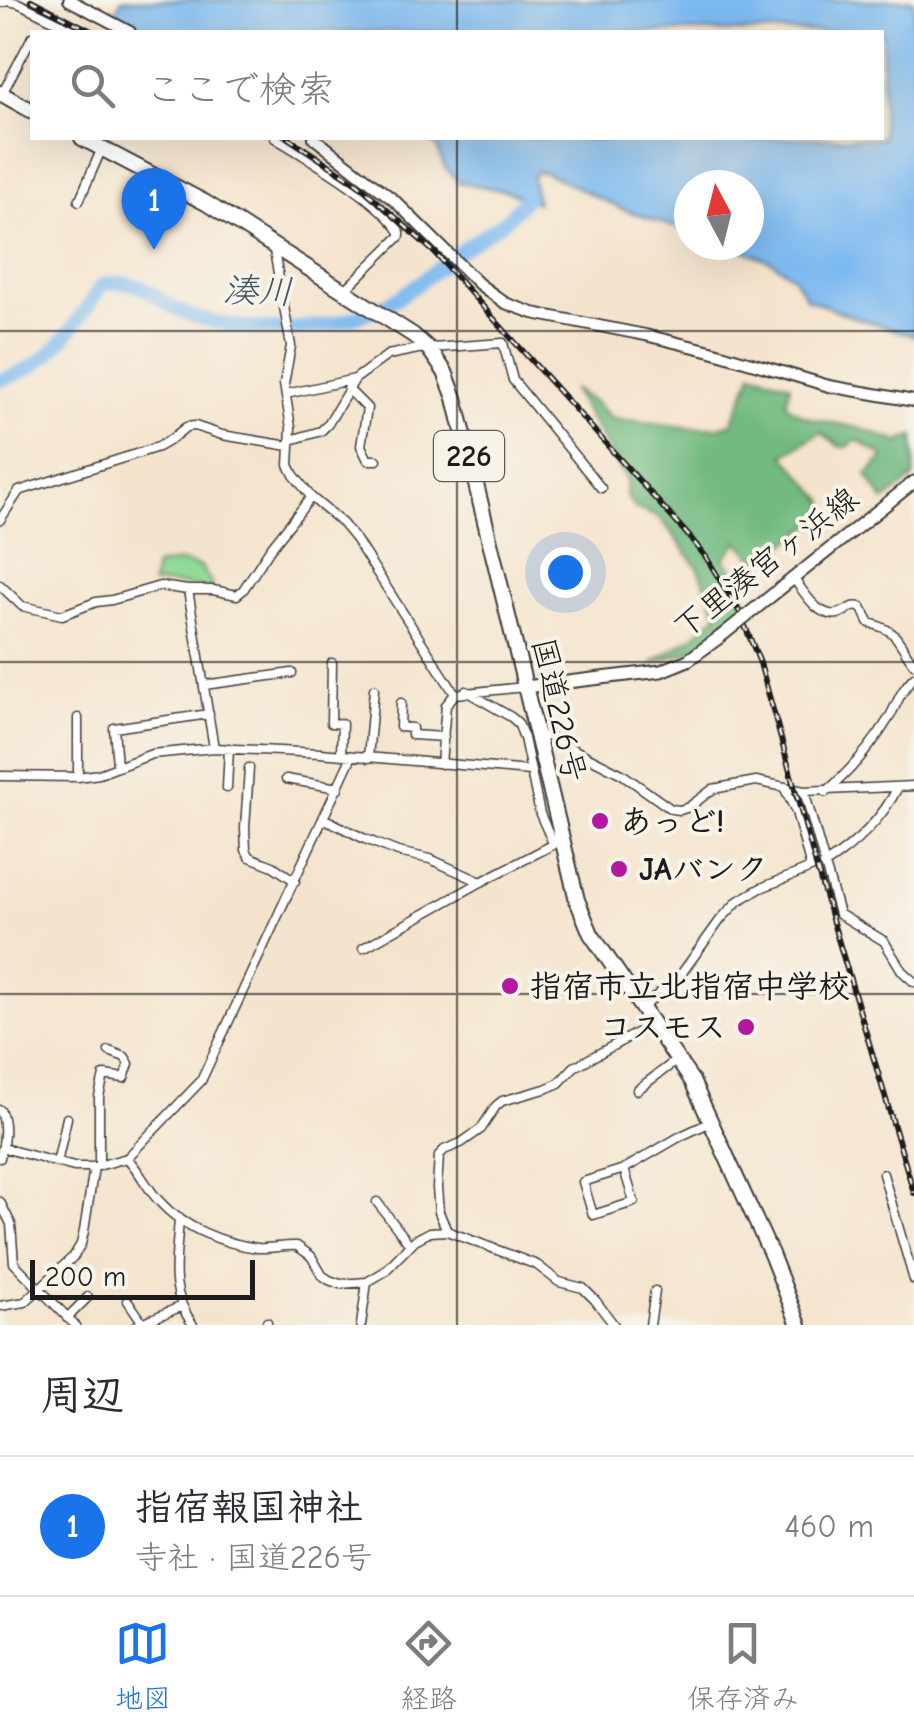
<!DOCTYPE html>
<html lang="ja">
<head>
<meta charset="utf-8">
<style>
  body { margin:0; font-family:"Comic Neue","Klee One",sans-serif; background:#f7f7f7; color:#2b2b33 }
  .compass { position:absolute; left:674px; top:170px; width:90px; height:90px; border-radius:50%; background:#fff; box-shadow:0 10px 40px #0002; rotate:353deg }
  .scale { position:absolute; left:30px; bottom:25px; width:225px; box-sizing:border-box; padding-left:10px; border:5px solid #1c1c1c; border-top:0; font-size:28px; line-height:35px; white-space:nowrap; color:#1c1c1c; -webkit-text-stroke:8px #f7f3e8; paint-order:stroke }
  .you { position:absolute; left:565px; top:572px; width:35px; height:35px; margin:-25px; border:8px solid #fff; border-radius:50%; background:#1a73e8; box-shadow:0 0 0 15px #1a73e833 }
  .badge { display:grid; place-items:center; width:65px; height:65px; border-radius:50%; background:#1a73e8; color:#fff; font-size:32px; font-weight:700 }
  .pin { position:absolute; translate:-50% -82px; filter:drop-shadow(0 2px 5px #0008) }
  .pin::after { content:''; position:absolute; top:52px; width:35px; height:30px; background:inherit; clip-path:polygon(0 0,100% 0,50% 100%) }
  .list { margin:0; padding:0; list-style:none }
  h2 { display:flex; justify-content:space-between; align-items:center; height:130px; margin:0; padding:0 40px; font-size:42px }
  h2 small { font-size:32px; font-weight:400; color:#7c7c81 }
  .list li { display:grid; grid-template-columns:65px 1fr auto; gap:30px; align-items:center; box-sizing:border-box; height:140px; padding:0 40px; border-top:2px solid #e1e1e2 }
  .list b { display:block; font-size:38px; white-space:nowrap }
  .list p { margin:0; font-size:32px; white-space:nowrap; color:#7c7c81 }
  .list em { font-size:32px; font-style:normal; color:#7c7c81 }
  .icon { flex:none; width:55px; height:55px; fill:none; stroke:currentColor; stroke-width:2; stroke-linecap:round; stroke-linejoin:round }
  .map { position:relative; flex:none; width:914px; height:1325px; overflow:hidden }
  .search { position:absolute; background:#fff; box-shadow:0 10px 40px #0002; left:30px; right:30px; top:30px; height:110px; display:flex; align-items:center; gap:25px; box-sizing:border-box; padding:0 35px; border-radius:0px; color:#7c7c81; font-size:38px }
  .sheet { height:270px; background:#fff }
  nav { display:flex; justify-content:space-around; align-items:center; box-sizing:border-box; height:140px; border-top:2px solid #e1e1e2; background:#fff; font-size:28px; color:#7c7c81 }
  nav a { display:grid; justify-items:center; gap:5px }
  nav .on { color:#1a73e8 }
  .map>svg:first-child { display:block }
  .green { fill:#8dda98; stroke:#547b5a; stroke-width:2.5 }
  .forest { fill:#72ba80; stroke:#476b4e; stroke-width:2.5 }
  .water { fill:#7dbaf0; stroke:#4c6b86; stroke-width:2.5 }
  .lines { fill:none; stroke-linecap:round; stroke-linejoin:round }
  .river { stroke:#7dbaf0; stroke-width:14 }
  .minor-casing { stroke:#3d3a37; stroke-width:11 }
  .tertiary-casing { stroke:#3d3a37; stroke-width:14 }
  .secondary-casing { stroke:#3d3a37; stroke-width:15 }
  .trunk-casing { stroke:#3d3a37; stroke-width:18 }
  .minor { stroke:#fff; stroke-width:8 }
  .tertiary { stroke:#fff; stroke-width:10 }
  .secondary { stroke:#fff; stroke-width:11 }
  .trunk { stroke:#fff; stroke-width:14 }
  .rail-casing { stroke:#1c1c1c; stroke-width:6 }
  .rail { stroke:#f7f3e8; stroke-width:2.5; stroke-dasharray:8; stroke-linecap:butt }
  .secondary-bridge-casing { stroke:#3d3a37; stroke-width:15; stroke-linecap:butt }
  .secondary-bridge { stroke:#fff; stroke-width:11 }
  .grid { fill:none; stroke:#1c1c1c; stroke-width:2.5; stroke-opacity:0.55 }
  .poi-dot { fill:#b5179e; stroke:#f7f3e8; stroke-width:4 }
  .labels { text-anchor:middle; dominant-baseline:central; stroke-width:8; stroke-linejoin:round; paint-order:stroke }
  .shield { fill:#f7f3e8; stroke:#5e5c59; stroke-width:2.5 }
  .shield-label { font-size:30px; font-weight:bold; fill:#1c1c1c }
  .street-label { font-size:32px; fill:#1c1c1c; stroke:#f7f3e8 }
  .poi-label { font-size:32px; font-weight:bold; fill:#1c1c1c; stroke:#f7f3e8; text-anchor:start }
  .water-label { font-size:35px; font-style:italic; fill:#3e5366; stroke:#f7f3e8 }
</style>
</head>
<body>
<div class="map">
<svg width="914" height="1325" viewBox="0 0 914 1325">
  <rect width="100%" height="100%" fill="#f7f3e8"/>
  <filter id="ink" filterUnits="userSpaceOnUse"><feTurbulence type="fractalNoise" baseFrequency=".01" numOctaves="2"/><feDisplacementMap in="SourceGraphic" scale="20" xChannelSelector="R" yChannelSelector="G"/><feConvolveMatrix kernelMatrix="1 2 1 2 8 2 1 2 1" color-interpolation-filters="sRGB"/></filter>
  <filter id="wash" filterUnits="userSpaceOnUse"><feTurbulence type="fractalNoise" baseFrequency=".0048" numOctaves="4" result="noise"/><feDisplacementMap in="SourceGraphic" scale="40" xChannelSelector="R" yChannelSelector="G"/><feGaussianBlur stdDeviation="2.25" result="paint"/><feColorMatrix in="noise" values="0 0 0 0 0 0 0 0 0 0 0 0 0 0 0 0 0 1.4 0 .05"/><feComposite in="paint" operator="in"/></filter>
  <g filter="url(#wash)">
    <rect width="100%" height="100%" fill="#f5e4cd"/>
    <!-- green -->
    <path class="green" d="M180,562L201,567L211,583V588C191,587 171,581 152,585L155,566Z"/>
    <!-- forest -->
    <path class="forest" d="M753,372L790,384L786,403C805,423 828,421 853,427C868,430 884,437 899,442L914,436V478L884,501L867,475L884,456L856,440L847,447L839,446L821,432L784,455L825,501L826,517C801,529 782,549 759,563L738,541L724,559L739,576L749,615L687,653L652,663L695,635L718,614L699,569L676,538L660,518L635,508L626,496L627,480L572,389L594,402L611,418L693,428L719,427L732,423Z"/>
    <!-- water -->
    <path class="water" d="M121,0H914V336L848,315L806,298L794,277L773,262L731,245H749V185H689V232L622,209L547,173L538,171L532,176L537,203L507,191L459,182L444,166L437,147L428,138H882V32H150L125,18L114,14Z"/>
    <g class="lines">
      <!-- river -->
      <path class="river" d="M0,380C53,366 73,327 102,285C147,274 156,305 192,316C258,337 339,334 399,297C420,284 440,266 460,251C474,240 490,232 504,221C512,215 518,206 525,199"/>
    </g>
  </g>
  <g filter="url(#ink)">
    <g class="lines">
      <defs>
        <path id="minor" d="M0,3L8,1L18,3L78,32
          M2,94L32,37
          M275,138C309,159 379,199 400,232V236L345,290
          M79,201L102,148
          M273,245L291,346L284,384L291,428L289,465L294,475L311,497L342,523L356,540L455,694
          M348,389L367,408L361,446L368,460H377
          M286,394L355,379
          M291,440L321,431L328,424L355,379L388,355L418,349L503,343L513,380L601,488
          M0,520L19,491L158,447L170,440L186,427L195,426L222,435L289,446
          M793,578C804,591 817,618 838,614C850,611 847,605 861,607L870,623C901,632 896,641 914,664
          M0,585L22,606L62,615L96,602L112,600L160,586L188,590H213L237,595L243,590L270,549L311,497
          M188,590L214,748
          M332,663L331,723L342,724L341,755
          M204,685L292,673
          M466,691L511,717L518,723L524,738L540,814L553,843
          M401,703L400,727L412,728V735L444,737
          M537,737L547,736L622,774L671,809L680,810L689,807L713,789L756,781L804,791L914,786
          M368,758L374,689
          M441,764L446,705L455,694L525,687
          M117,766L114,728L209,714
          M249,768L245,828L246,850L250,857L273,866L295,881
          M0,776L78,777L99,774L152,754L214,748L320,753L530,771
          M78,777V718
          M286,779L338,788
          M227,788L229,748
          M804,791L839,914L884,941L902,971L914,982
          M826,792C851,770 872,746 889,718C898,702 900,691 914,677
          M325,819L365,839L398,852L430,859L481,882
          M824,865C854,846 882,819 898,787
          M363,948L481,882L562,840
          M642,1008L679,977L721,919L738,901L761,888L811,868L796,812L785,789
          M637,1090L677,1060
          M0,1110C7,1123 4,1145 0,1158
          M3,1148L74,1167H94L127,1158L201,1081L352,756
          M127,1158C140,1171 147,1189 160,1202C183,1228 225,1244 258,1248C271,1249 284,1245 297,1246L311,1256L322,1275L329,1280L340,1284L367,1282L384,1272L415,1240L430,1232L447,1231L537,1265L559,1282L583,1288L595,1300L614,1325
          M57,1163L67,1118
          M99,1166V1097L104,1075L124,1078L129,1064L125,1057L109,1051
          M624,1169L634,1202L593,1215L583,1182L624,1169L681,1136L711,1122
          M883,1174L914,1280
          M0,1202L11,1224L14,1263L75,1325
          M377,1202L410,1245
          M179,1218C177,1260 167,1288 193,1325
          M447,1231L439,1212L437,1188L439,1156L444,1150L461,1143L481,1129L496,1106L502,1101L545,1089L559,1083L574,1067L653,1024
          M128,1301L143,1323
          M0,1306L25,1302L74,1256L81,1244L84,1231L94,1167
          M67,1318L88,1297
          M137,1325L180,1307
          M267,1325V1322
          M361,1325L367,1282
          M650,1325L655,1291"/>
        <path id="tertiary" d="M69,0L130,32
          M314,138L395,201L479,284L505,303L533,313L645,335L711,351L829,386L914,401"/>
        <path id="secondary" d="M751,612L914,482
          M525,687L661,671L688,660L720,637"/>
        <path id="trunk" d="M0,93L32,111
          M82,138L206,203L413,335L429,349L445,372L455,398L577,900L591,934L692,1081L771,1254L799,1325"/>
      </defs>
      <!-- minor casing -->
      <use href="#minor" class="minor-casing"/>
      <!-- tertiary casing -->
      <use href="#tertiary" class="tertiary-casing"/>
      <!-- secondary casing -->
      <use href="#secondary" class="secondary-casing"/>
      <!-- trunk casing -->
      <use href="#trunk" class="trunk-casing"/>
      <!-- minor -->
      <use href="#minor" class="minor"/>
      <!-- tertiary -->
      <use href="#tertiary" class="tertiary"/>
      <!-- secondary -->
      <use href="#secondary" class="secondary"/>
      <!-- trunk -->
      <use href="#trunk" class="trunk"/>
      <defs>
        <path id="rail" d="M31,0L93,32
          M288,138L358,184L433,251L687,534L706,557L739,611L760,663L817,869L914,1193"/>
      </defs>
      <!-- rail casing -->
      <use href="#rail" class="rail-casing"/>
      <!-- rail -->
      <use href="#rail" class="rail"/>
      <defs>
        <path id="secondary-bridge" d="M720,637L751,612"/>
      </defs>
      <!-- secondary-bridge casing -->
      <use href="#secondary-bridge" class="secondary-bridge-casing"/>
      <!-- secondary-bridge -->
      <use href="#secondary-bridge" class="secondary-bridge"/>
    </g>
  </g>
  <!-- grid -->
  <path class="grid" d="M457,0V32M457,138V1325M0,331H914M0,662H914M0,994H914"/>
  <!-- markers -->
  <g class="poi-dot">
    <circle cx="600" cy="821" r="10"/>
    <circle cx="619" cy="869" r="10"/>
    <circle cx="510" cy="986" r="10"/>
    <circle cx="746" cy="1027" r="10"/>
  </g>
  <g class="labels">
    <!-- shield labels -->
    <rect class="shield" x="434" y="431" width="70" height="50" rx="8"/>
    <g class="shield-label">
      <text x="469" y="456">226</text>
    </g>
    <!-- street labels -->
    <g class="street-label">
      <text transform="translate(766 563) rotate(-38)">下里湊宮ヶ浜線</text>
      <text transform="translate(559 710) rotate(77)">国道226号</text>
    </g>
    <!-- poi labels -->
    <g class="poi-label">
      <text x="620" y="821">あっど!</text>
      <text x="639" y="869">JAバンク</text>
      <text x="530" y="986">指宿市立北指宿中学校</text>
      <text x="726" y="1027" text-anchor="end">コスモス</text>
    </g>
    <!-- water labels -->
    <g class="water-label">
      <text transform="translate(258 291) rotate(2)">湊川</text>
    </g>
  </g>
</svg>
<svg class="compass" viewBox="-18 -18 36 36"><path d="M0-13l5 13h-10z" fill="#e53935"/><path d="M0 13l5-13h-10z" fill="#7c7c81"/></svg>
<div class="scale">200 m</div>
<div class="you"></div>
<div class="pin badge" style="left:154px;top:250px">1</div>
<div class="search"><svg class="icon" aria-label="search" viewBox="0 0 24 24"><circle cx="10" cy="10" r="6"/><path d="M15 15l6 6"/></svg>ここで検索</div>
</div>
<section class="sheet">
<h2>周辺<small></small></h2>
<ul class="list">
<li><span class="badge">1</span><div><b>指宿報国神社</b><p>寺社 · 国道226号</p></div><em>460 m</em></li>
</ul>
</section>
<nav>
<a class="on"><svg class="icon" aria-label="map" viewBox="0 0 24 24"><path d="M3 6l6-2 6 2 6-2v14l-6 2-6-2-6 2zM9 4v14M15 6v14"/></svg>地図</a>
<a><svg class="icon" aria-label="directions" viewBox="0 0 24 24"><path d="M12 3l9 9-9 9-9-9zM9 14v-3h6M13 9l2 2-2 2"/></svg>経路</a>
<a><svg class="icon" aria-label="saved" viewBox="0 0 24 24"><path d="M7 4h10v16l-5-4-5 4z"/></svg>保存済み</a>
</nav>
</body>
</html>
